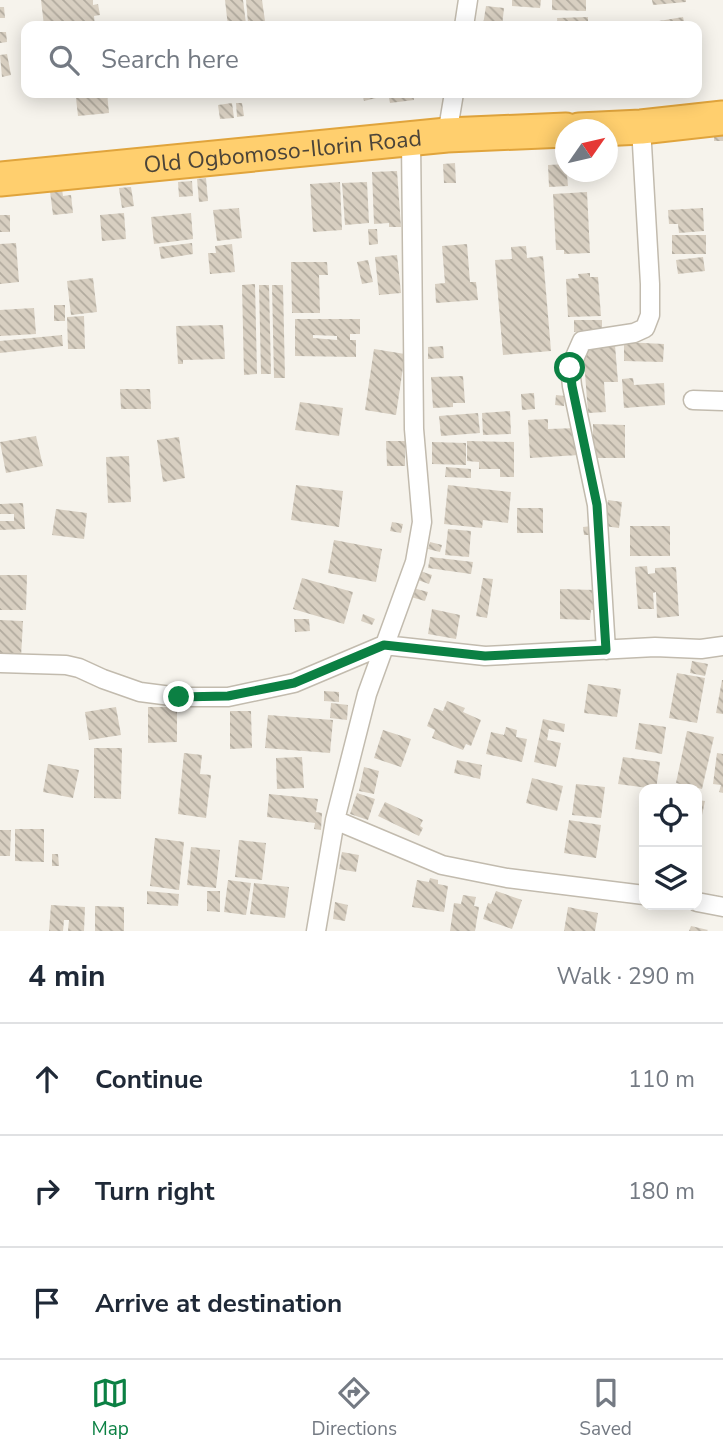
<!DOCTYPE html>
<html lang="en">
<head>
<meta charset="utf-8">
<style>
  body { margin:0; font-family:"Nunito Sans",sans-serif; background:#f2f2f3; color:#1f2937 }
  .controls { position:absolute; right:21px; bottom:21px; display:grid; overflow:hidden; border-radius:14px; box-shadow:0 4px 18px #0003 }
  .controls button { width:63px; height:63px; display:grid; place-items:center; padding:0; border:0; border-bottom:2px solid #e0e1e3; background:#fff; color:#1f2937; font:35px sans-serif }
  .compass { position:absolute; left:555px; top:119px; width:63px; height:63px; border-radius:50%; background:#fff; box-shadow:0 4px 18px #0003; rotate:56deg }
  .stop { position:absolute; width:21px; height:21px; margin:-16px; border:5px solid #0b8043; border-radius:50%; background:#fff }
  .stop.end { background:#0b8043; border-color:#fff; box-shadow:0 2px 7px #0008 }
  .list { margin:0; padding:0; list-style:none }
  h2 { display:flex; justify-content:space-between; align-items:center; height:91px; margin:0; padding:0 28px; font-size:30px }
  h2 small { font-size:23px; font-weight:400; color:#747a83 }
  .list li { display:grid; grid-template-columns:46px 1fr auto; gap:21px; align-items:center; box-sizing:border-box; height:112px; padding:0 28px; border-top:2px solid #e0e1e3 }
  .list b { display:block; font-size:26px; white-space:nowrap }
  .list em { font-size:23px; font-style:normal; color:#747a83 }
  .icon { flex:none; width:38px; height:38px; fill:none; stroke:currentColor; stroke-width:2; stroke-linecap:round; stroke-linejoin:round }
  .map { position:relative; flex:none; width:723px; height:931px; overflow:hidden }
  .search { position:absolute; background:#fff; box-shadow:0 4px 18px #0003; left:21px; right:21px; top:21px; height:77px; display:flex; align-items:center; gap:18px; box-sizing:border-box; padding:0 24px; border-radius:14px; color:#747a83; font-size:26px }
  .sheet { height:427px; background:#fff }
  nav { display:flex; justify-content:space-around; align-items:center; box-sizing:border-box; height:98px; border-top:2px solid #e0e1e3; background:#fff; font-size:19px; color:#747a83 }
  nav a { display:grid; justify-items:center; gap:4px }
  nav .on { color:#0b8043 }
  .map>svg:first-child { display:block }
  .building { fill:url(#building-back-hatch); fill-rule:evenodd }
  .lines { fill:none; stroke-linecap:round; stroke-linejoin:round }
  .street-casing { stroke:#c2bbae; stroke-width:21 }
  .highway-casing { stroke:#e0a43c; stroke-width:37 }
  .street { stroke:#fff; stroke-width:18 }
  .highway { stroke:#ffcf6e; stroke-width:33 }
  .route { stroke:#0b8043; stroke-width:9 }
  .labels { text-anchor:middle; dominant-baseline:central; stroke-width:6; stroke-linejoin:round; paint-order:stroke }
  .street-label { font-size:23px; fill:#4b4439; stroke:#fff }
</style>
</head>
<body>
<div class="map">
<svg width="723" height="931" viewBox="0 0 723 931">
  <defs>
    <pattern id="building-back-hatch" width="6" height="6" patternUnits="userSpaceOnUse" patternTransform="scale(1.75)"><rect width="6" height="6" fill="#d8cfc1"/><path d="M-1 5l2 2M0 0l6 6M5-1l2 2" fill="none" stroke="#b1aa9e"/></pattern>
  </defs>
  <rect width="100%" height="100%" fill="#f6f3ec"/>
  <!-- building -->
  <path class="building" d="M41,0H93V5L98,4L100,15L94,16L95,26H44Z
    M225,0H243L246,24L228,26Z
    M246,0H262L265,21L248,23Z
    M512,0H541L540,8L512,6Z
    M552,0H586V11L552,10Z
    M652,0H686V2L653,5Z
    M486,6L504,8L502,26L483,25Z
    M0,7H4L5,18H0Z
    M588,17V26H558L557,18Z
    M683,17L685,26H660L659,21Z
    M0,32H6L7,42L0,43Z
    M7,54L11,75L2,77L0,55Z
    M88,93H107L109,113L78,116L76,98L88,97Z
    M362,93H379L380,97L364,101Z
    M388,93H413L414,100L390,103Z
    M232,103L234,118L220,119L218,105Z
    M236,103H242L244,116L237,117Z
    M714,134H723V141H714Z
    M455,163L456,183H444L443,164Z
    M566,164L568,186L549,187L548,165Z
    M397,171L401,227H389V223L374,224L372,172Z
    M206,178L208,201L199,202L197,179Z
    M192,181L193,196L179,197L178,182Z
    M340,182L342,230L313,232L310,184Z
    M367,182L369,223L345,225L342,183Z
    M131,187L134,206L122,208L119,188Z
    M62,189L63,196L71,195L73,213L53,215L50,191Z
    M587,192L590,253L564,254V250H556L553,194Z
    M239,208L242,238L217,241L213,210Z
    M703,208L704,231L679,233L678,224H669L668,210Z
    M124,213L126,239L102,241L100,215Z
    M191,213L193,239L154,244L151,217Z
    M0,215H10V232H0Z
    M368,229H377L378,244L369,245Z
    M672,235H706V254H672Z
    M16,243L19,282L0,284V244Z
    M192,243L193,254L161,259L159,247Z
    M232,244L235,272L210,274L208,253H216L215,246Z
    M467,244L470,282H476L478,300L436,303L435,284L445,283L442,246Z
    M526,246L527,258L543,256L551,351L503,355L495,260L512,259L511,247Z
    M397,255L401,293L379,295L375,257Z
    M703,257L705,271L678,274L676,260Z
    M368,260L373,282L362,284L357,262Z
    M291,262H327L328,275H319L320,313H292Z
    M590,273V277H598L601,316L568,317L566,279L579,278L578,274Z
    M93,278L97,312L71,315L67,281Z
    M255,284L257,374L244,375L242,285Z
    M259,285H269L271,374H261Z
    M272,285H283L285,378H274Z
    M54,305H65V321H54Z
    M34,308L36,334L0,336V310Z
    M84,316L85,349H68L67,317Z
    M295,319H360V334H350V340H356V357L295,356ZM313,335L337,336V340L313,338Z
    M574,320H602V332H574Z
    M223,325L225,359L183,360V364H178L176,326Z
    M62,335L63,346L0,353V341Z
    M624,342L664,344L663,362L624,361Z
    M615,345L618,382H604L606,412L588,413L583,347Z
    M443,346L444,358L428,359V347Z
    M374,349L405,354L396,415L365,410Z
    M463,376L465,403H453V407L433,408L431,377Z
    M633,378L634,385L664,383L665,405L624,408L622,379Z
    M120,389H150L151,409H121Z
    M534,393L535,409L522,410L521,394Z
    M556,395L565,396L564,406L555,405Z
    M300,402L343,408L339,436L295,430Z
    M510,411L511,434L483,435L482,413Z
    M478,413L480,433L441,436L439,416Z
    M548,419V429L578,428L579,455L530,458L528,420Z
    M593,424L625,425V458H593Z
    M36,436L43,466L6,473L0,442Z
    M179,437L185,478L163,482L157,440Z
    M386,441H405V466H387Z
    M467,441L514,442V477H500V469H479V462L467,461Z
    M432,442L466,443V465L432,464Z
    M129,456L131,502L108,503L106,457Z
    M446,467L471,469V478L445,477Z
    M296,485L343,491L339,527L291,520Z
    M448,485L511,492L508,523L483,520L482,528L444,524Z
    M608,500L622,502L619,528L604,526Z
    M23,503L25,529L0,530V521H14V514H0V504Z
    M517,508H543V533H517Z
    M56,509L87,513L84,539L52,535Z
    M392,522L403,524L401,533L390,531Z
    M592,526V535H584L583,527Z
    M630,526H670V556H630Z
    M448,529L471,531L469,557L445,555Z
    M334,540L382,549L376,582L328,573Z
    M430,542L442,545L440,552L428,549Z
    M430,557L473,562L471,574L428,568Z
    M647,566L648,574L655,573V568L676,567L679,616L657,618L656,592L653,593L654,609H638L635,567Z
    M420,571L432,575L429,584L418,580Z
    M0,575H27L26,610H0Z
    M302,578L353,592L344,624L293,609Z
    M483,578L493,579L487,618L476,616Z
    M413,588L428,592L425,601L411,597Z
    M560,589L595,590L594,610H591L590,620L560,619Z
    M432,609L460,615L456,639L428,634Z
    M363,614L375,619L372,625L361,621Z
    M294,619H309L310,631L295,632Z
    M0,620L23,621L21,657L0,656Z
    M692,661L708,664L705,676L690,673Z
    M677,673L705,678L697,723L669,718Z
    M722,680H723V714L716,713Z
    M588,684L621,689L617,717L584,713Z
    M324,691L339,692V702L324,701Z
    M447,701L465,708L463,712L481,720L471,746L466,744L463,750L432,738L435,730L427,726L434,708L443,711Z
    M331,703L348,705L347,720L330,718Z
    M116,707L121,735L89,740L85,712Z
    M148,707H177V742L148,743Z
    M230,711H251L252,748L230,749Z
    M268,715L333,720L330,753L265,748Z
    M543,719L565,724L564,732L549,729L547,740L561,743L556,767L534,762Z
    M639,723L666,727L662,754L635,749Z
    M506,727L517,730L516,737L527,739L522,762L486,754L491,732L504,735Z
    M383,730L411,739L401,767L374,758Z
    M687,731L714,737L702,789L676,783Z
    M94,748H122L121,799L94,798Z
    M184,753L202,755L200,774L211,775L206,818L178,814Z
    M717,753L723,754V793L719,792L721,785L713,784Z
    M302,757L304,788L277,789L276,758Z
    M623,757L660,762L656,789L618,784Z
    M457,760L482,765L480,779L454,773Z
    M48,764L79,770L73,798L43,792Z
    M364,767L379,771L374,794L359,791Z
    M532,778L563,786L557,811L526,803Z
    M576,784L605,787L601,818L572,815Z
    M357,793L375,799L368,820L350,814Z
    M269,794L318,799L316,812L322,813L321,830L314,829L315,823L267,817Z
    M697,800L705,801L698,834H697Z
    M385,802L423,820L420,826L423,828L419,836L378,816Z
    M569,820L601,825L596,858L564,853Z
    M15,829H44V862L15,861Z
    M0,830H11L10,856H0Z
    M155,838L184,842L179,890L150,886Z
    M239,840L266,843L262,880L235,877Z
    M191,847L220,850L216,888L187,885Z
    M342,852L359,855L356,872L339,869Z
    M52,854H58L59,866H52Z
    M430,878L438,880V884L448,886L444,912L412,907L417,880L429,882Z
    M228,880L251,883L246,915L224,912Z
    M254,883L289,887L285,918L250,914Z
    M147,891L179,894L178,906L147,904Z
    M207,891H220V912L207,911Z
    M496,891L522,900L512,929L483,919L488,903L491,904Z
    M463,895L476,897L474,906L479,907L475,931H450L454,903L461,904Z
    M335,902L348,905L345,921L333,919Z
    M51,905L85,907L84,931H68L69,920H64L63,931H49Z
    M95,906L124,907V931H95Z
    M568,907L598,913L595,931H564Z
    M691,926L708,930L707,931H689Z"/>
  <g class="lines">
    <defs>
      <path id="street" d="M464,26L468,0
        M447,135L454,93
        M693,400L723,401
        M606,650L597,505L572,386L570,368L582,341L634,333L645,328L650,315V284L641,127
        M0,663L66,665L79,668L103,679L140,692L179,697H228L294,683L384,645L485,656L655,647L701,649L723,646
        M335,820L442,865L507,878L644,895
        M697,902L723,907
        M316,931L335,820L367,694L415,562L422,522L414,429L411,139"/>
      <g id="highway">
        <path d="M579,130L641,127L723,118"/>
        <path id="s1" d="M0,179L447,135L566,130"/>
      </g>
    </defs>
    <!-- street casing -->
    <use href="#street" class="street-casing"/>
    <!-- highway casing -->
    <use href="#highway" class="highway-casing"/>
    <!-- street -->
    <use href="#street" class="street"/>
    <!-- highway -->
    <use href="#highway" class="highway"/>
  </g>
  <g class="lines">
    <!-- route -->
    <path class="route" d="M179,697L228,696L294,683L384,645L485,656L606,650L597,505L572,386L570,368"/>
  </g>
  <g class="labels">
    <!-- street labels -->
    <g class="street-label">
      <text stroke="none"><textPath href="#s1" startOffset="284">Old Ogbomoso-Ilorin Road</textPath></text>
    </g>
  </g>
</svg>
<div class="controls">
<button><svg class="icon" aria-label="locate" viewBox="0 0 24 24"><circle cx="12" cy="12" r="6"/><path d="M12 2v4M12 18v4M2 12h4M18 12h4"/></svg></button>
<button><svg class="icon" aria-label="layers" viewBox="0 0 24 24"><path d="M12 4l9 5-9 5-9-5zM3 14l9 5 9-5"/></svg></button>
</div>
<svg class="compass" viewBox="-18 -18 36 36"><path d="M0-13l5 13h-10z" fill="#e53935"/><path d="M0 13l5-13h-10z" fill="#747a83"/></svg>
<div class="stop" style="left:570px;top:368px"></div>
<div class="stop end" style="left:179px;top:697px"></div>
<div class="search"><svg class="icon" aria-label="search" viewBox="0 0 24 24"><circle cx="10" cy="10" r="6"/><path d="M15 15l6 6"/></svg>Search here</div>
</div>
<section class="sheet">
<h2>4 min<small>Walk · 290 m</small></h2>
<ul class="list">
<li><svg class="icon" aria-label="ahead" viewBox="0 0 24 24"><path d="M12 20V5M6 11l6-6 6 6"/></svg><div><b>Continue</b></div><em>110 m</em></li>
<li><svg class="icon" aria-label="right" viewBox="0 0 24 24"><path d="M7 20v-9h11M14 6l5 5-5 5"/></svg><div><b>Turn right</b></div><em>180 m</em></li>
<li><svg class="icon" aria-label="arrive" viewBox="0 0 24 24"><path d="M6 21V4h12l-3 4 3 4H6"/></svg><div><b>Arrive at destination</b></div></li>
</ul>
</section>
<nav>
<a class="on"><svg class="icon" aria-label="map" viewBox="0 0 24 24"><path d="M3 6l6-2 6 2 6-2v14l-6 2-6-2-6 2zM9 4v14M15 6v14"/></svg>Map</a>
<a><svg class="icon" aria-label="directions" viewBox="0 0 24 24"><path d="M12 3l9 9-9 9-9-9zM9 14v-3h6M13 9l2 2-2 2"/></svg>Directions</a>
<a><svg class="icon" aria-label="saved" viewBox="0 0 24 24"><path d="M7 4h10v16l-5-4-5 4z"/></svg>Saved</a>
</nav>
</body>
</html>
